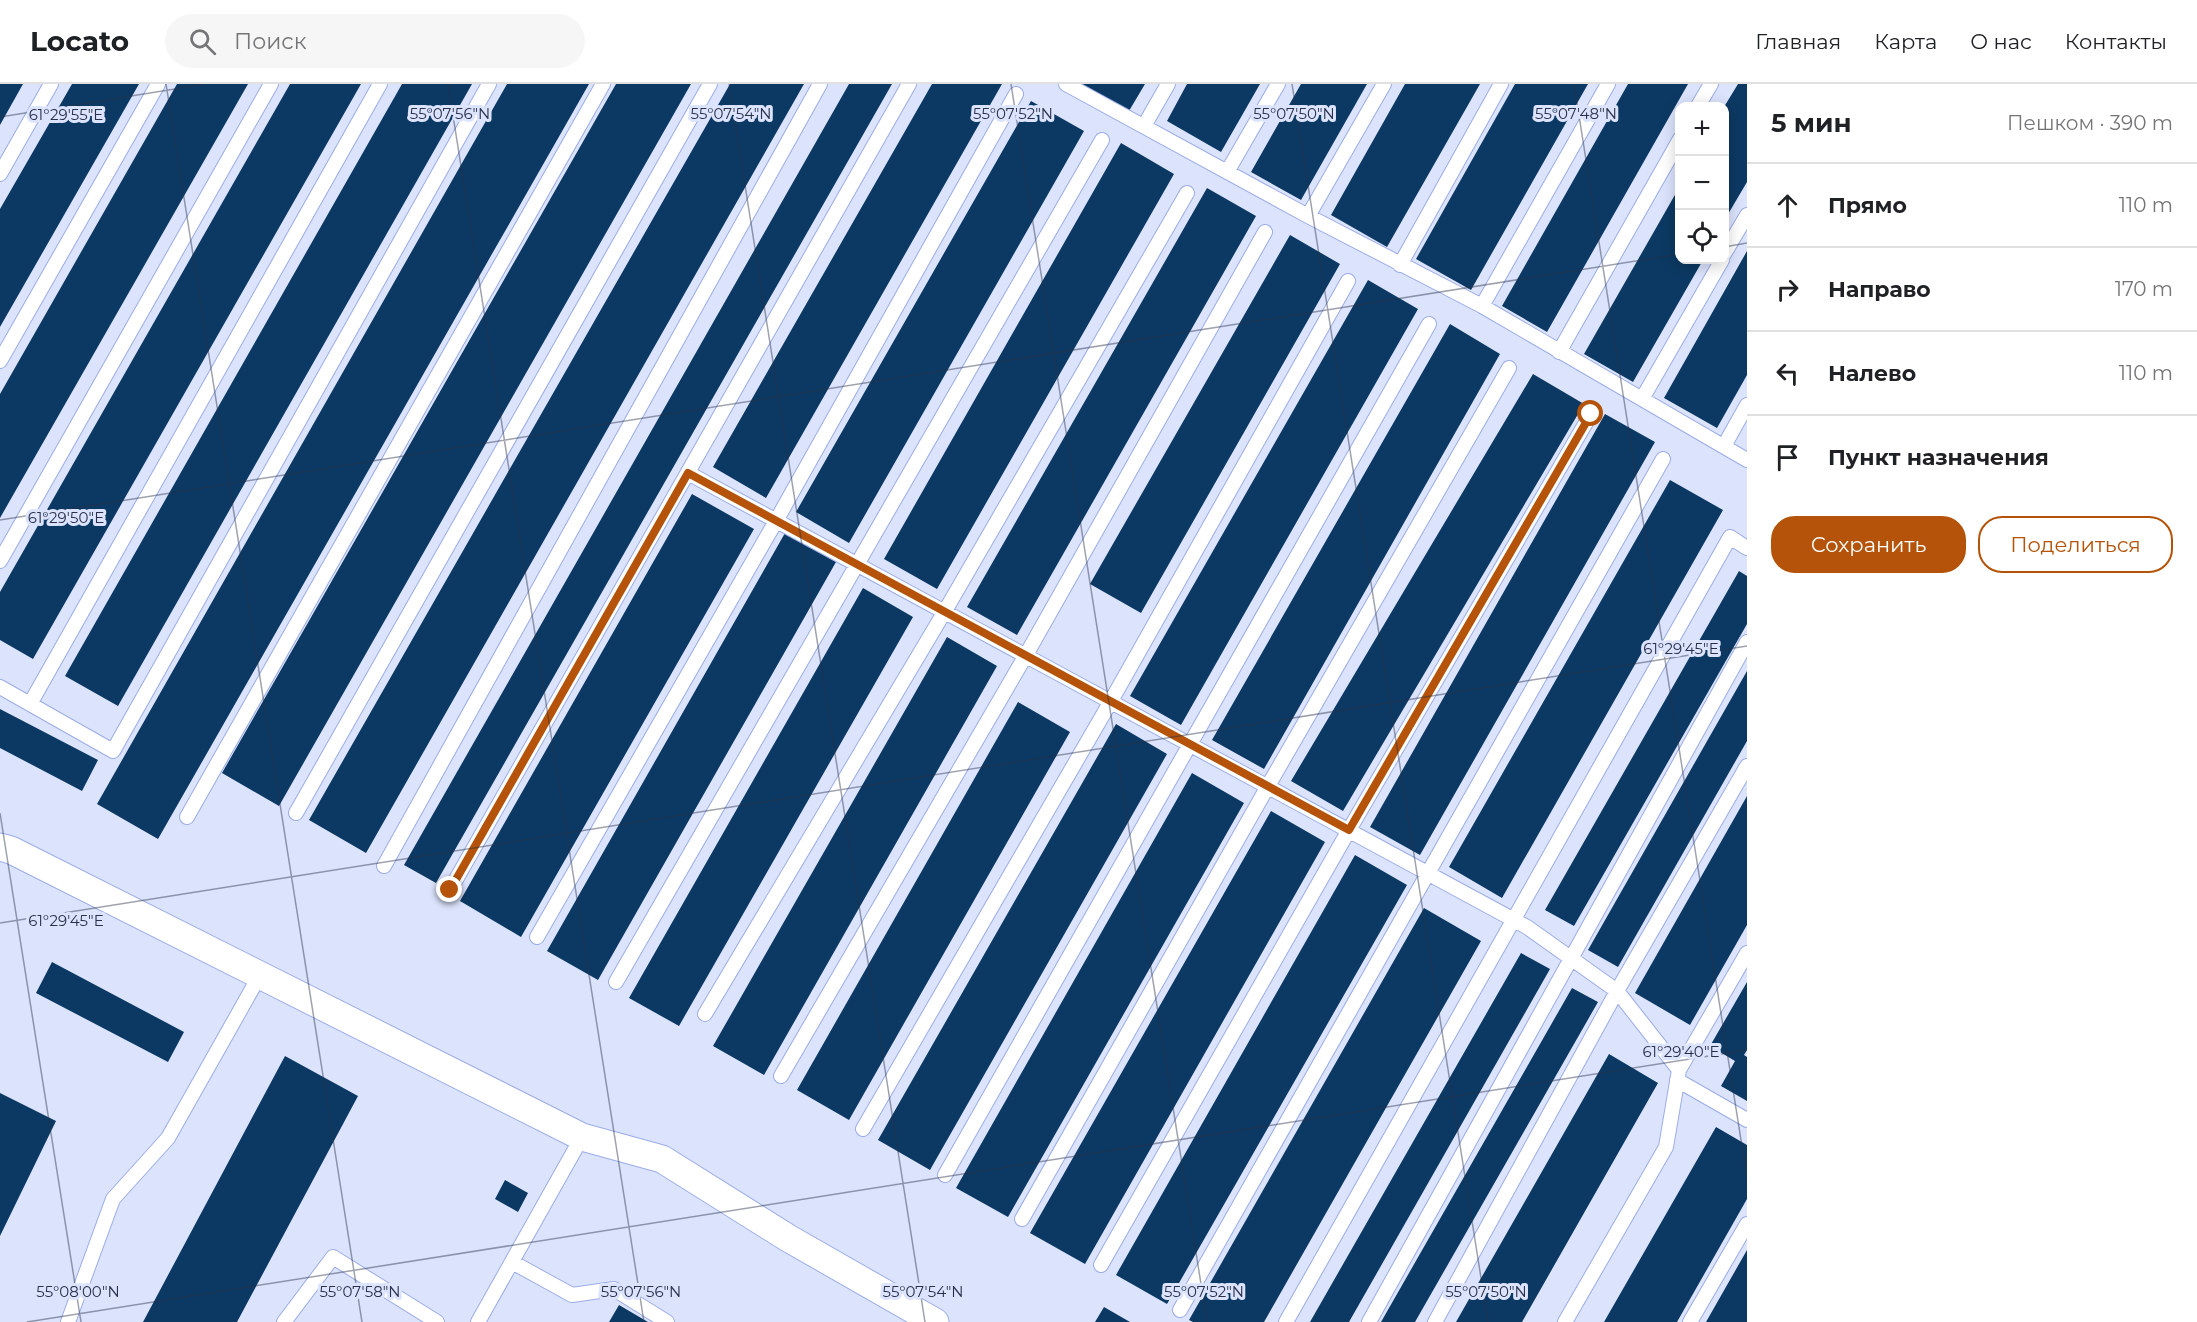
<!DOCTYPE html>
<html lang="ru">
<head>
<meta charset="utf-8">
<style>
  body { margin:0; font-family:Montserrat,sans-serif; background:#f6f6f6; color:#202124 }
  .controls { position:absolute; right:18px; top:18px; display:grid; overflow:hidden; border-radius:12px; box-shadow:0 3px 15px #0003 }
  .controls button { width:54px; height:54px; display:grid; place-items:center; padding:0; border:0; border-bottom:2px solid #e0e0e0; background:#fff; color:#202124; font:30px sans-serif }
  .stop { position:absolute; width:18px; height:18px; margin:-14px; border:4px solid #b45309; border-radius:50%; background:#fff }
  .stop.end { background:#b45309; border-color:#fff; box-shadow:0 2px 6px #0008 }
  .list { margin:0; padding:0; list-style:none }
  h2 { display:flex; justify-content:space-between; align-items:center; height:78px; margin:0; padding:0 24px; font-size:26px }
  h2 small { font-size:20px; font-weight:400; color:#757577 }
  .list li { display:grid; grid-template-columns:39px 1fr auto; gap:18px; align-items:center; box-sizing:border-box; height:84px; padding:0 24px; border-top:2px solid #e0e0e0 }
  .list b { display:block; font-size:22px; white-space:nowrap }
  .list em { font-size:20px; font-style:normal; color:#757577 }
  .actions { display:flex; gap:12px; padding:18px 24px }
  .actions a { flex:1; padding:14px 0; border:2px solid #b45309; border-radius:24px; text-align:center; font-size:21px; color:#b45309 }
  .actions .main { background:#b45309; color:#fff }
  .icon { flex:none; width:33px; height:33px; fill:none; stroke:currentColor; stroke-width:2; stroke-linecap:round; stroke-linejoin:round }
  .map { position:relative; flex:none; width:1747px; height:1238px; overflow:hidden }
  header { display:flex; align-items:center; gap:36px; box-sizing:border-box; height:84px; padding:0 30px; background:#fff; border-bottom:2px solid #e0e0e0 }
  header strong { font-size:28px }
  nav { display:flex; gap:33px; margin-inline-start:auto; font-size:21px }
  .search { width:420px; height:54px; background:#f6f6f6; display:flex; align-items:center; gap:15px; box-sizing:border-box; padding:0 21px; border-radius:33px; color:#757577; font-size:22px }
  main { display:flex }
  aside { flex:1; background:#fff }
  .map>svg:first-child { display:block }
  .building { fill:#0c3963 }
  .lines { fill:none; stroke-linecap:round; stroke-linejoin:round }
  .service-casing { stroke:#9bace7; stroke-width:16 }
  .minor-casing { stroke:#9bace7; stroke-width:29 }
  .service { stroke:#fff; stroke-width:14 }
  .minor { stroke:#fff; stroke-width:27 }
  .route { stroke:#b45309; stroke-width:8 }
  .ticks { fill:none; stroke:#293048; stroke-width:1.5; stroke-opacity:0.45 }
  .ticks-label { font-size:15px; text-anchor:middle; fill:#293048; stroke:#dce4fd; stroke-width:6; stroke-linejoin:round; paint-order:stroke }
</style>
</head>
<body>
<header>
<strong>Locato</strong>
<div class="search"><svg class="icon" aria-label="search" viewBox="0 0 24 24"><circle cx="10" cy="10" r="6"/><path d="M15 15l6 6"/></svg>Поиск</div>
<nav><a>Главная</a><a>Карта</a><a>О нас</a><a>Контакты</a></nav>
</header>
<main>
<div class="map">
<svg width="1747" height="1238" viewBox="0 0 1747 1238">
  <rect width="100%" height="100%" fill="#dce4fd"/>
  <!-- building -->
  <path class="building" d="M0,0H23L0,41Z
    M72,0H139L0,243V125Z
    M177,0H248L0,434V310Z
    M290,0H361L33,575L0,556V508Z
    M402,0H472L118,622L65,592Z
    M507,0H589L158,755L97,720Z
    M616,0H691L279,722L222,689Z
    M730,0H804L366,769L309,736Z
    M849,0H892L436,799L404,781Z
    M932,0H1002L766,414L713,383Z
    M1082,0H1145L1129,27Z
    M1187,0H1260L1221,68L1167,37Z
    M1301,0H1367L1301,116L1251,88Z
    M1405,0H1480L1387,163L1331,131Z
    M1515,0H1588L1471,206L1416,175Z
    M1628,0H1688L1547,248L1502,222Z
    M1738,0H1747V98L1724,137V23Z
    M1031,17L1084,47L849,459L796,428Z
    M1121,59L1174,90L937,505L884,475Z
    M1680,102V176H1703L1633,298L1584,270Z
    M1207,104L1256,132L1017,551L967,523Z
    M1290,151L1340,180L1141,529L1090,500Z
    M1747,167V291L1717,344L1664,314Z
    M1368,196L1418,225L1181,641L1130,612Z
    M1450,240L1500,270L1264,685L1212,656Z
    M1533,290L1584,320L1343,727L1291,697Z
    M1605,330L1655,358L1420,771L1370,743Z
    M1670,396L1723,426L1502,814L1449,783Z
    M692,410L754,445L521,853L460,817Z
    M785,449L836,478L598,896L547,867Z
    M1739,487L1747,492V540L1574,842L1545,826Z
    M863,504L913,533L679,942L629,914Z
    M947,553L997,582L764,991L713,962Z
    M1747,587V657L1618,883L1588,866Z
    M1018,618L1070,648L849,1036L797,1006Z
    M0,625L98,676L82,707L0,664Z
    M1116,640L1167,670L930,1086L878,1056Z
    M1192,689L1244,719L1008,1133L956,1104Z
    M1747,712V841L1690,941L1635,909Z
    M1271,727L1325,758L1085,1180L1030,1149Z
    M1355,771L1407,801L1167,1220L1116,1191Z
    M1424,824L1481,857L1264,1238H1193L1189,1236Z
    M1521,869L1550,885L1349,1238H1310Z
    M52,878L184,948L168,978L36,909Z
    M1747,898V966L1744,971L1747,973V1017L1721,1002L1735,977L1710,962Z
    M1572,904L1598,918L1415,1238H1381Z
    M1609,970L1658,999L1522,1238H1456Z
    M285,972L358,1012L237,1238H143Z
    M0,1009L56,1037L0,1152Z
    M1716,1043L1747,1061V1115L1677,1238H1604Z
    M505,1096L528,1109L518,1128L495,1115Z
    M1747,1166V1238H1706Z
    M619,1221L648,1238H609Z
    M1104,1223L1130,1238H1095Z"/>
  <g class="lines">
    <defs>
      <path id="service" d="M1066,0L1308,132L1482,222L1747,376
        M1698,22L1711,0
        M1144,42L1168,0
        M1227,88L1278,0
        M0,90L51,0
        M1308,132L1384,0
        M1724,170L1747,131
        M1400,181L1501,0
        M1482,222L1608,0
        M1559,268L1680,55
        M0,277L158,0
        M1642,315L1722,176
        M1724,362L1747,321
        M688,389L1527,843L1617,907L1679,986L1666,1063L1565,1238
        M0,477L271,0
        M0,603L113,667L489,0
        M30,620L380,0
        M296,729L710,0
        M187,733L603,0
        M384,782L820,0
        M450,806L909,0
        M537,853L776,437L1016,10
        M616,898L1102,56
        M705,930L945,527L1187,109
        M1679,986L1747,869
        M781,992L1026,571L1265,148
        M1677,996L1747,1036
        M863,1045L1111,617L1348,197
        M945,1091L1429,240
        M1022,1135L1268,702L1509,284
        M512,1178L572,1211L614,1205L667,1238
        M1101,1181L1349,746L1591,330
        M1180,1226L1663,375
        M68,1238L113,1115L168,1054L260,891
        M284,1238L333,1173L437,1238
        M478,1238L582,1053
        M1286,1238L1730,453L1747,464
        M1369,1238L1747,558
        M1435,1238L1617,907L1747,682
        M1690,1238L1747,1140"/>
      <path id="minor" d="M0,763L11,766L582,1053L662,1075L788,1154L935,1238"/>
    </defs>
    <!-- service casing -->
    <use href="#service" class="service-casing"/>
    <!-- minor casing -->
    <use href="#minor" class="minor-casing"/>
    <!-- service -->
    <use href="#service" class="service"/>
    <!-- minor -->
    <use href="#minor" class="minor"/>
  </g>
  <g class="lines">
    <!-- route -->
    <path class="route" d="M450,806L688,389L1349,746L1591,330"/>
  </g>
  <!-- ticks -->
  <path class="ticks" d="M166,0L362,1238M448,0L644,1238M729,0L925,1238M1011,0L1207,1238M1292,0L1488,1238M1574,0L1747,1094M0,33L206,0M1724,163L1747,159M0,436L1680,170M0,729L81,1238M0,839L1747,562M27,1238L1747,966"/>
  <g class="ticks-label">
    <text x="1013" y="35">55°07'52"N</text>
    <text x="450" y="35">55°07'56"N</text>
    <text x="731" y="35">55°07'54"N</text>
    <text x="1294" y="35">55°07'50"N</text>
    <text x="1576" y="35">55°07'48"N</text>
    <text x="66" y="36">61°29'55"E</text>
    <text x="66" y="439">61°29'50"E</text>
    <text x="1681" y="570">61°29'45"E</text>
    <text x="66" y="842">61°29'45"E</text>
    <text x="1681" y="973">61°29'40"E</text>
    <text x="78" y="1213">55°08'00"N</text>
    <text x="360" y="1213">55°07'58"N</text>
    <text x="641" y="1213">55°07'56"N</text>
    <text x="923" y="1213">55°07'54"N</text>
    <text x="1204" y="1213">55°07'52"N</text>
    <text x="1486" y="1213">55°07'50"N</text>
  </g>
</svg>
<div class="controls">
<button>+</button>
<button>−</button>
<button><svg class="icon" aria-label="locate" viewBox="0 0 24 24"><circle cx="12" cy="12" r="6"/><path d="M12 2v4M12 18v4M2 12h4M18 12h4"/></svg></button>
</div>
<div class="stop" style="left:1591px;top:330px"></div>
<div class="stop end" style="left:450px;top:806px"></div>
</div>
<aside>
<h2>5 мин<small>Пешком · 390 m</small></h2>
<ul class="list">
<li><svg class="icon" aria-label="ahead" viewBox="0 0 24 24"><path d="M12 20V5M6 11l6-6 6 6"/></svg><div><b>Прямо</b></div><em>110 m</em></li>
<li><svg class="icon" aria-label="right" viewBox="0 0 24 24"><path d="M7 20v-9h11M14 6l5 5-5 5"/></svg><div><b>Направо</b></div><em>170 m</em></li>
<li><svg class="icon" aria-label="left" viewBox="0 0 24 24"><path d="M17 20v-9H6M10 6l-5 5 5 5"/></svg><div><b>Налево</b></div><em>110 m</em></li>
<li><svg class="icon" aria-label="arrive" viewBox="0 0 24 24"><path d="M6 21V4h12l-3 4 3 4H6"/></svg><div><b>Пункт назначения</b></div></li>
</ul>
<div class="actions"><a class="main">Сохранить</a><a>Поделиться</a></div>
</aside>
</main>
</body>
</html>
